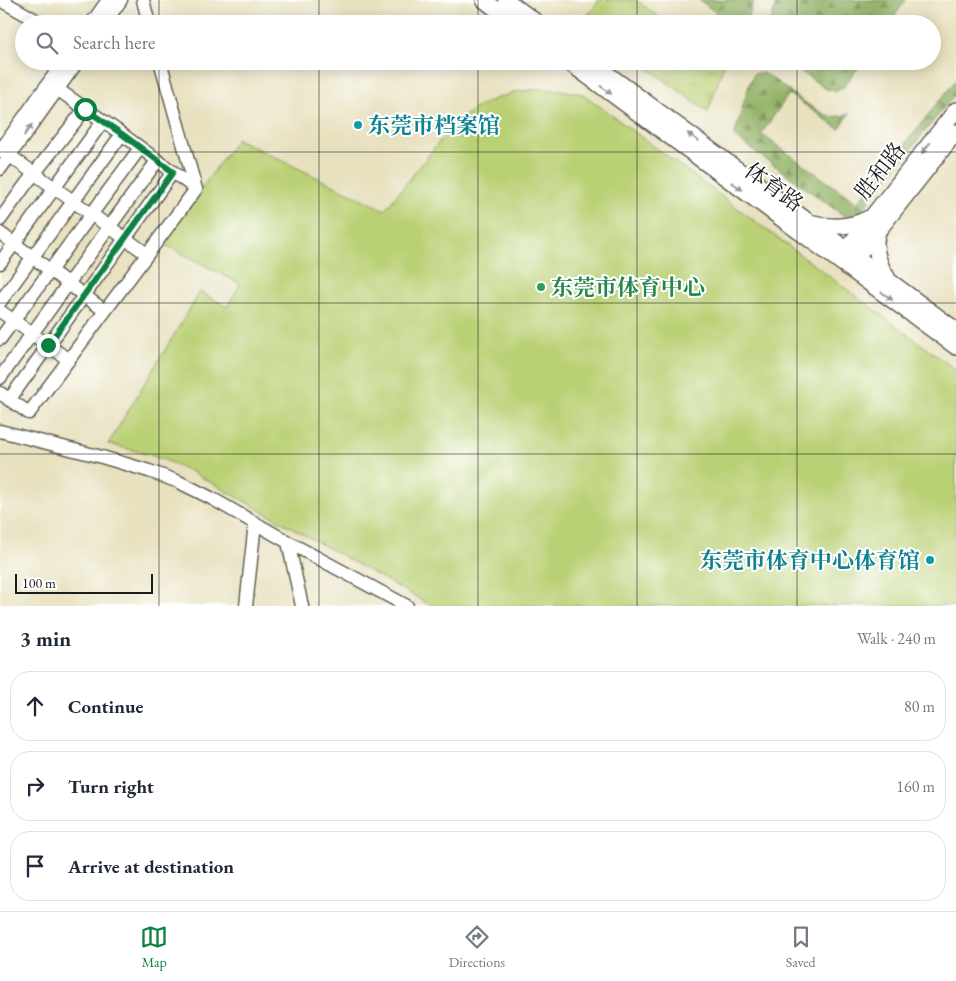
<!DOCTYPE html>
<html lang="en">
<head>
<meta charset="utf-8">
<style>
  body { margin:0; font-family:"EB Garamond","Noto Serif SC",serif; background:#f2f2f3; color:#1f2937 }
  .scale { position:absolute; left:15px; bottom:12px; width:138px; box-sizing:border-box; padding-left:5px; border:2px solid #1c1c1c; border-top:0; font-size:14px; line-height:18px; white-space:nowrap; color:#1c1c1c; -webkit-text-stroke:4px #fff; paint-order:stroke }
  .stop { position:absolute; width:15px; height:15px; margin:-11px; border:4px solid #0b8043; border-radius:50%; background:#fff }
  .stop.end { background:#0b8043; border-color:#fff; box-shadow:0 1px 5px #0008 }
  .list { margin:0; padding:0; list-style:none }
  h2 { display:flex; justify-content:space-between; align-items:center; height:65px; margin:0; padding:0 20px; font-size:21px }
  h2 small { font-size:16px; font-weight:400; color:#747a83 }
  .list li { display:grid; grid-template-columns:32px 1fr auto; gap:15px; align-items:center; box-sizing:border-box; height:70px; margin:0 10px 10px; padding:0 10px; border:1px solid #e0e1e3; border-radius:20px }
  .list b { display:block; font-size:19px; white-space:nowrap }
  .list em { font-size:16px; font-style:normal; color:#747a83 }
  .icon { flex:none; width:28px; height:28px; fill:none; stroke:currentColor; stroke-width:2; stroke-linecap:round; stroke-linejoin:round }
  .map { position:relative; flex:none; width:956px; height:606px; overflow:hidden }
  .search { position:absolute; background:#fff; box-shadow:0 2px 12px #0003; left:15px; right:15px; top:15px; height:55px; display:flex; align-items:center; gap:12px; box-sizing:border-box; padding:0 18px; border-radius:28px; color:#747a83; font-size:19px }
  .sheet { height:305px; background:#fff }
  nav { display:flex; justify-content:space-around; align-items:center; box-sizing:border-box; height:70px; border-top:1px solid #e0e1e3; background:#fff; font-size:14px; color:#747a83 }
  nav a { display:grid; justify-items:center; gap:2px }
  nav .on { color:#0b8043 }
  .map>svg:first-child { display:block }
  .grass { fill:url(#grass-tufts); stroke:#6b7648 }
  .forest { fill:url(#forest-firs); stroke:#586741 }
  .garden { fill:#bad074; stroke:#6b7648 }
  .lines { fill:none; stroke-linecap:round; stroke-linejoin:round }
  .minor-casing { stroke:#636155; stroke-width:15 }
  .major-casing { stroke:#636155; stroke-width:18 }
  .minor { stroke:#fff; stroke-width:12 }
  .major { stroke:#fff; stroke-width:15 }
  .oneway { fill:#999 }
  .route { stroke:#0b8043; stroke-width:6 }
  .grid { fill:none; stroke:#1c1c1c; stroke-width:1; stroke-opacity:0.55 }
  .culture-dot { fill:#0f9aa8; stroke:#fff; stroke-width:2 }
  .leisure-dot { fill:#2e9e5b; stroke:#fff; stroke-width:2 }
  .labels { text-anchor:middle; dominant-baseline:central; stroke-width:4; stroke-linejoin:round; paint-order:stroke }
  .culture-label { font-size:22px; font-weight:bold; fill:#0d838f; stroke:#fff; text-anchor:start }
  .street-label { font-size:22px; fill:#1c1c1c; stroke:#fff }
  .leisure-label { font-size:22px; font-weight:bold; fill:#27864d; stroke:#fff; text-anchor:start }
</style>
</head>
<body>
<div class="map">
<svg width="956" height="606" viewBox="0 0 956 606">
  <defs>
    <pattern id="grass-tufts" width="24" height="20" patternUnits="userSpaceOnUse" patternTransform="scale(1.25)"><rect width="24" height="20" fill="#bad074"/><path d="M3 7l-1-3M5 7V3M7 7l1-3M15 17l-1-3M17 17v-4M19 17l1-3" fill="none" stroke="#9fb264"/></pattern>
    <pattern id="forest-firs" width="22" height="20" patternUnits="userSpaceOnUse" patternTransform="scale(1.25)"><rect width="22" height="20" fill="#93b266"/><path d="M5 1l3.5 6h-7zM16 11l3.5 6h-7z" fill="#779053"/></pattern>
  </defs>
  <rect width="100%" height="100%" fill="#fff"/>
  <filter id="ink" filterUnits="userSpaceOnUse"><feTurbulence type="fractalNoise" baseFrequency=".02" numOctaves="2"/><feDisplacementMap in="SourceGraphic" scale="10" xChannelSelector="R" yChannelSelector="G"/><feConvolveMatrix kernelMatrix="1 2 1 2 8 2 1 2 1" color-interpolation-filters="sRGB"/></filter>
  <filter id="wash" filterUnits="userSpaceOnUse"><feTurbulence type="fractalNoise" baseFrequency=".0096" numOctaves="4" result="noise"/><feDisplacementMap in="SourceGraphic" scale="20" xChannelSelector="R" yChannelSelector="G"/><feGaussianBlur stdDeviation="1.12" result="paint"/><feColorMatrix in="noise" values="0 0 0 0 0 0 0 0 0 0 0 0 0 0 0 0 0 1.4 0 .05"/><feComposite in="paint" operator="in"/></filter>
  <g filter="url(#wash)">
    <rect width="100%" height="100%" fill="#e8e1bf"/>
    <!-- grass -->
    <path class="grass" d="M599,0H636L669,24H586L583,22Z
      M638,61H720L724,64L708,112Z"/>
    <!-- forest -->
    <path class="forest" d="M699,0H754L746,24H732Z
      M777,0H906L889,24H770Z
      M786,61H863L842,89L833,91L826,89Z
      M757,73H762L770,77C785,87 814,112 830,116C837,117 843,116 850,113L839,129L789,94L761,134L857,203L956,80V93L860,212L844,216L734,136L750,82L754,74Z"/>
    <!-- garden -->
    <path class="garden" d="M538,89L561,90L583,94L956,370V606H432L192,472C163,458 139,451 108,444L200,292L227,307L240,284L162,243L237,139L385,210L455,122L474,109L494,99L515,92Z"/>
  </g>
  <g filter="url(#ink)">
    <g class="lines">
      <defs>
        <path id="minor" d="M0,0L43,24
          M143,0L149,24
          M91,24L108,0
          M104,24L121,0
          M160,61L196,189
          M0,151L64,61
          M10,156L147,254
          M0,169L78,61
          M0,220L26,184L85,109
          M0,233L105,311
          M0,263L103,121
          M0,302L122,134
          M0,311L69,360
          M0,339L140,148
          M0,378L157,161
          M0,393L29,413L196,189L119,132L57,89
          M9,400L173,172
          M0,431L102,457L149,471L179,482L211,498L288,542L407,606
          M288,542L302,606
          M246,606L255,523"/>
        <path id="major" d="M484,0L516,24
          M506,0L539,24
          M567,61L956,347
          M590,61L956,330
          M814,223C834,229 851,227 869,218
          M880,228C871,242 879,265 887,277
          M841,256L956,110
          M850,264L882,226L956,132"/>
      </defs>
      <!-- minor casing -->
      <use href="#minor" class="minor-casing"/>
      <!-- major casing -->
      <use href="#major" class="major-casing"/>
      <!-- minor -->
      <use href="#minor" class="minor"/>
      <!-- major -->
      <use href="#major" class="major"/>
    </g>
    <!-- one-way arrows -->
    <defs><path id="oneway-solid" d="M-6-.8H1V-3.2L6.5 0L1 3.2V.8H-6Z" transform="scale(1.25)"/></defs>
    <g class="oneway">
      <use href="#oneway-solid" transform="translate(606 90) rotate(36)"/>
      <use href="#oneway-solid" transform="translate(28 130) rotate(-55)"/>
      <use href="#oneway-solid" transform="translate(693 137) rotate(-144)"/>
      <use href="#oneway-solid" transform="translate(926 148) rotate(128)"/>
      <use href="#oneway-solid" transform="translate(737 186) rotate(36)"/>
      <use href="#oneway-solid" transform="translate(887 296) rotate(36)"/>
    </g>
  </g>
  <g class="lines" filter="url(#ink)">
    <!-- route -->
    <path class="route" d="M48,345L173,172L122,134L85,109"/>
  </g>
  <!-- grid -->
  <path class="grid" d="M159,0V24M319,0V24M478,0V24M637,0V24M797,0V24M159,61V606M319,61V606M478,61V606M637,61V606M797,61V606M0,152H956M0,303H956M0,454H956"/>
  <!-- markers -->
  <g class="culture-dot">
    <circle cx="358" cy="125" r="5"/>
    <circle cx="930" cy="560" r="5"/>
  </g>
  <circle class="leisure-dot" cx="541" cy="287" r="5"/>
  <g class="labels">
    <!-- culture labels -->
    <g class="culture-label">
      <text x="368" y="125">东莞市档案馆</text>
      <text x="920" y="560" text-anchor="end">东莞市体育中心体育馆</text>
    </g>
    <!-- street labels -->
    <g class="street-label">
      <text transform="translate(880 171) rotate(-52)">胜和路</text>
      <text transform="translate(774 187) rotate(36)">体育路</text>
    </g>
    <!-- leisure labels -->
    <g class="leisure-label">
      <text x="551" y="287">东莞市体育中心</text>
    </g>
  </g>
</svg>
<div class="scale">100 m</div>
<div class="stop" style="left:85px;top:109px"></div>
<div class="stop end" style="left:48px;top:345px"></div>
<div class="search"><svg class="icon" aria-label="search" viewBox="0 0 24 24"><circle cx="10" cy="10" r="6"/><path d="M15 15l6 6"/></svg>Search here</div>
</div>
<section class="sheet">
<h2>3 min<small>Walk · 240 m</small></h2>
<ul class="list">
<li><svg class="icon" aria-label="ahead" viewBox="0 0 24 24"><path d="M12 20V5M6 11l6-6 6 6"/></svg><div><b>Continue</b></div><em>80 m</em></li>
<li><svg class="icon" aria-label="right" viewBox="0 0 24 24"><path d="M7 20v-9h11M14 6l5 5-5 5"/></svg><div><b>Turn right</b></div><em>160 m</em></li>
<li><svg class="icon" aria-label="arrive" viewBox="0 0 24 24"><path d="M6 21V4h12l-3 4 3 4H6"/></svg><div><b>Arrive at destination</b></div></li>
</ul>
</section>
<nav>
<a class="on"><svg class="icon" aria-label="map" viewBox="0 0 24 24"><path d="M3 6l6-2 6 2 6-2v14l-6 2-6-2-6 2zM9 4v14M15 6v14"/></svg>Map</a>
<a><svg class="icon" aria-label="directions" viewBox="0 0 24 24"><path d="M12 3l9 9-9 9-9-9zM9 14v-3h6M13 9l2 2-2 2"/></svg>Directions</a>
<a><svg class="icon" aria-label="saved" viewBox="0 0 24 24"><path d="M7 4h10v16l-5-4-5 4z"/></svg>Saved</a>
</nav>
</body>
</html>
